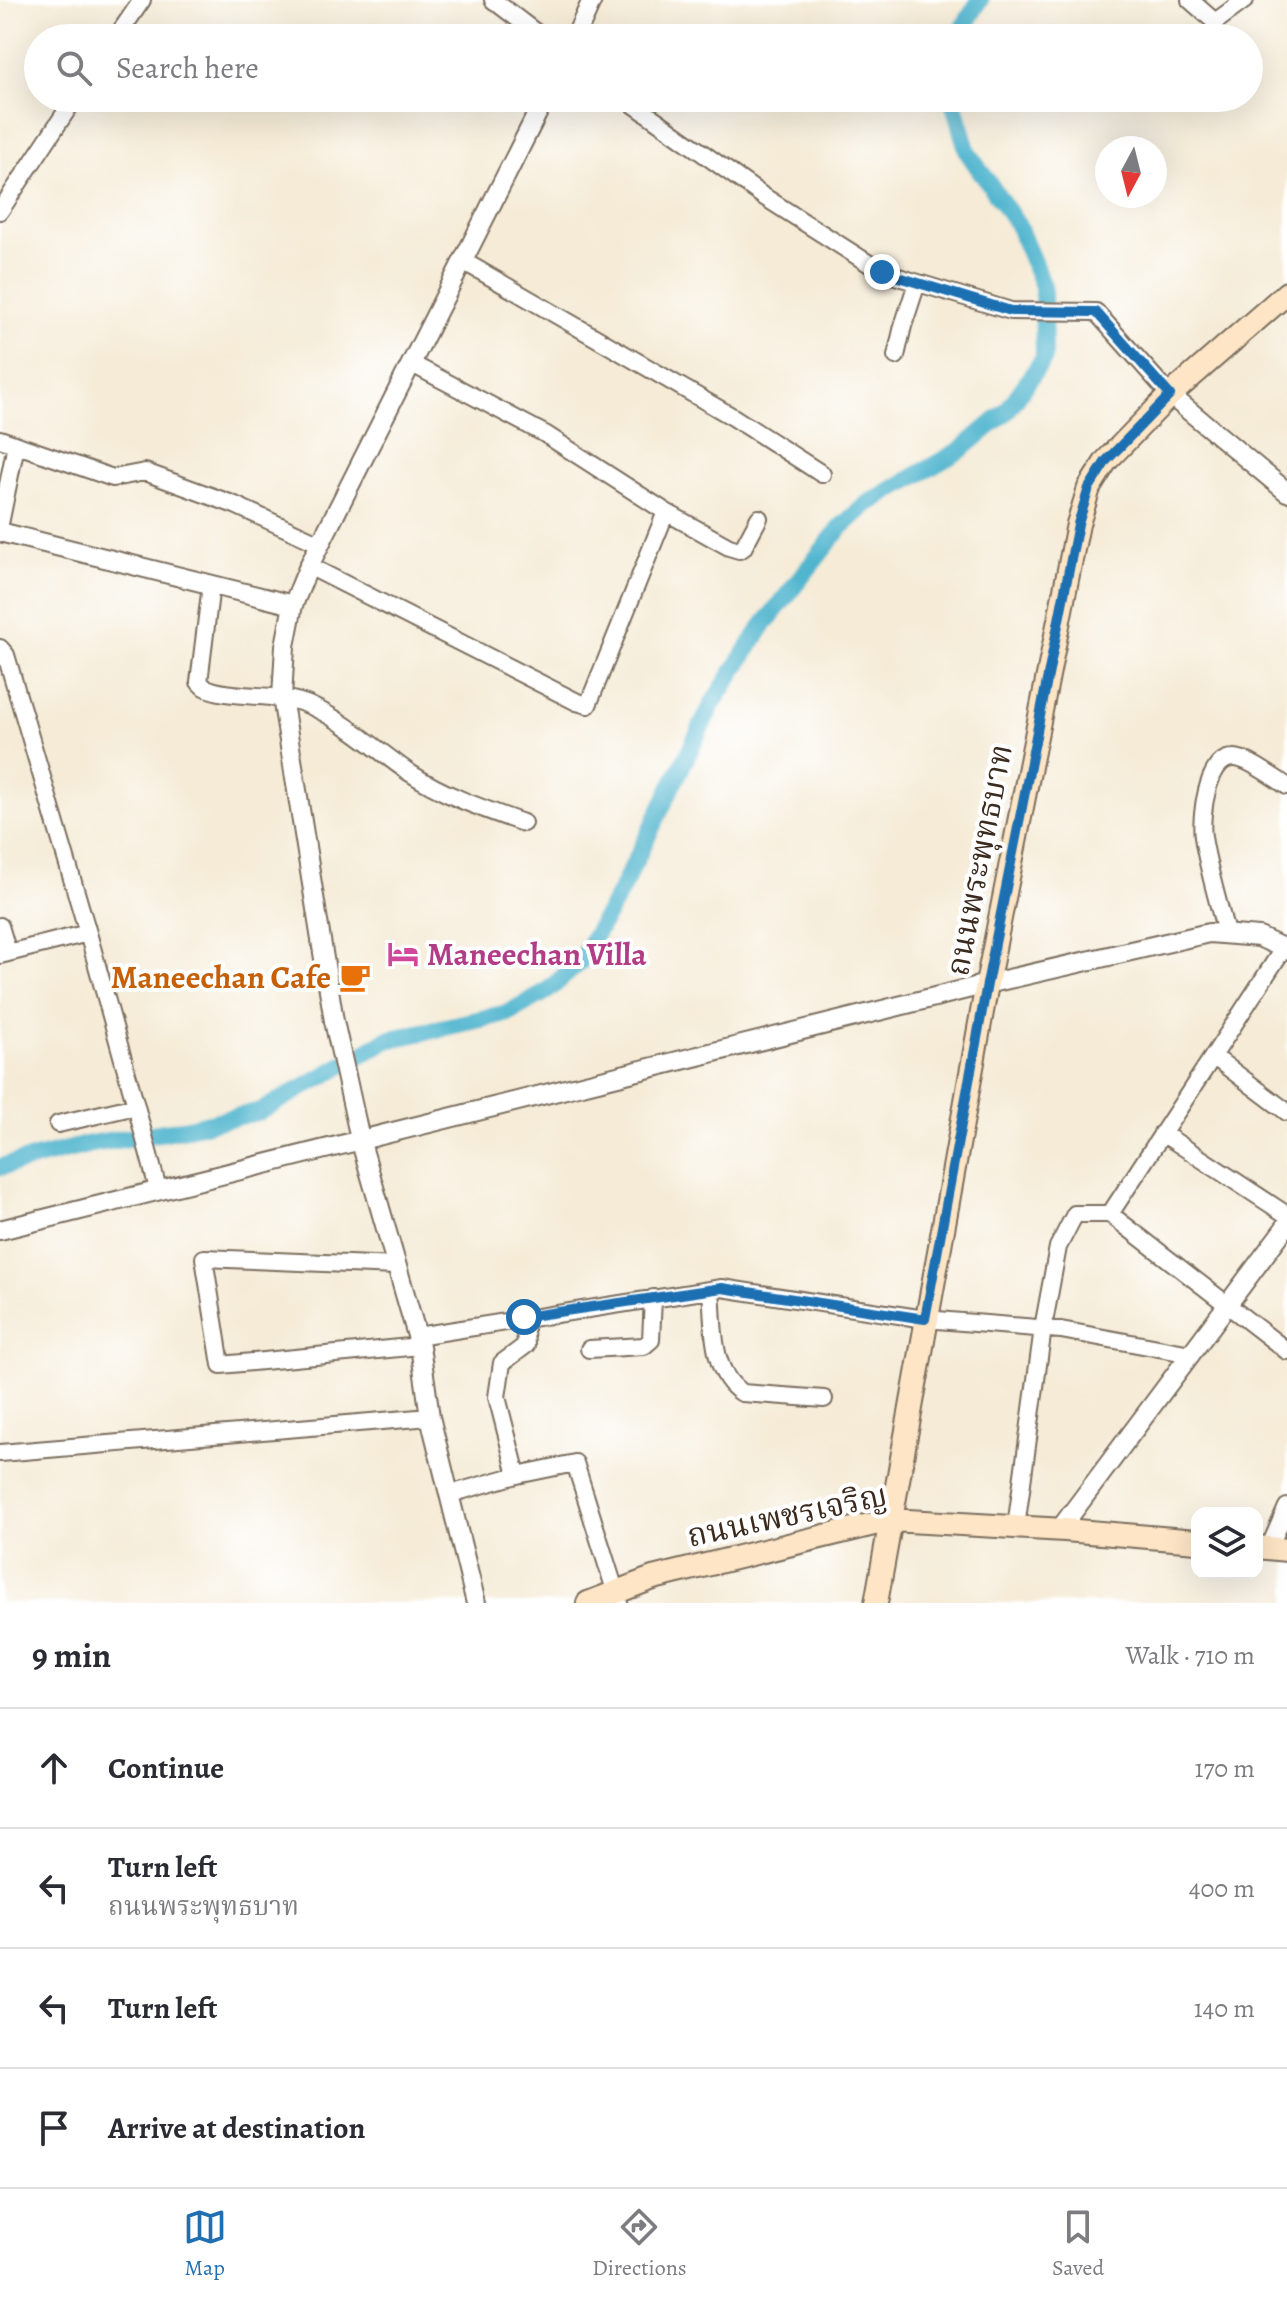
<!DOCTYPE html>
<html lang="en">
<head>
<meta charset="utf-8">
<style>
  body { margin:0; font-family:Alegreya,"Noto Serif Thai",serif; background:#f2f2f3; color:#2b2b33 }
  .controls { position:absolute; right:24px; bottom:24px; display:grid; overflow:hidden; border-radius:16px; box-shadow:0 8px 32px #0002 }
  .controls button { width:72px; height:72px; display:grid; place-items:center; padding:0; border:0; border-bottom:2px solid #e1e1e2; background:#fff; color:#2b2b33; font:40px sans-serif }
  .compass { position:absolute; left:1095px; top:136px; width:72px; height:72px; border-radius:50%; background:#fff; box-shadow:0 8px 32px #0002; rotate:187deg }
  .stop { position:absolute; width:24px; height:24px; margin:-18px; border:6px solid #1f6fb2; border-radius:50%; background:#fff }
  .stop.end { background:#1f6fb2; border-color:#fff; box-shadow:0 2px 8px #0008 }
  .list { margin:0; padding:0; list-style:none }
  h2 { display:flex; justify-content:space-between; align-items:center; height:104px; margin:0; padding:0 32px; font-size:34px }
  h2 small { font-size:26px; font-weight:400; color:#7c7c81 }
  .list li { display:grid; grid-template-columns:52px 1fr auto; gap:24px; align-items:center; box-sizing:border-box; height:120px; padding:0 32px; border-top:2px solid #e1e1e2 }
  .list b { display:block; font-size:30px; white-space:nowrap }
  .list p { margin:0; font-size:26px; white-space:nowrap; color:#7c7c81 }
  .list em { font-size:26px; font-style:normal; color:#7c7c81 }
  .icon { flex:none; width:44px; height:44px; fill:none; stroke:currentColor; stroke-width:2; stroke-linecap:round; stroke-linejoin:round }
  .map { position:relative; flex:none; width:1287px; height:1603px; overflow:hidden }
  .search { position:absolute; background:#fff; box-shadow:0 8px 32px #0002; left:24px; right:24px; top:24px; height:88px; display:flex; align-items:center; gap:20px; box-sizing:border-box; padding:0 28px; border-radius:44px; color:#7c7c81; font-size:30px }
  .sheet { height:584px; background:#fff }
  nav { display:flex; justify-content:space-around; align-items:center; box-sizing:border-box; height:112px; border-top:2px solid #e1e1e2; background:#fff; font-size:22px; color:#7c7c81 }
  nav a { display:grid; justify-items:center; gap:4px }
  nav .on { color:#1f6fb2 }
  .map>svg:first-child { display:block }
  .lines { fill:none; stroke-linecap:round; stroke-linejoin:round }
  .canal { stroke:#4eb4cd; stroke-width:18 }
  .minor-casing { stroke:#7c6e5e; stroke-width:20 }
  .tertiary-casing { stroke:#7c6e5e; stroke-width:22 }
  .secondary-casing { stroke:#7c6e5e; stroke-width:26 }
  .minor { stroke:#fff; stroke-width:16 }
  .tertiary { stroke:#fff; stroke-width:18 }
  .secondary { stroke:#fde5c5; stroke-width:22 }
  .route { stroke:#1f6fb2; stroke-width:10 }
  .labels { text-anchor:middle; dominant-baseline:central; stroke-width:8; stroke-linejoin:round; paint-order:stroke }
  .street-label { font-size:32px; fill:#3b2a1e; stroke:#fff }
  .hotel-label { font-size:32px; font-weight:bold; fill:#b23c85; stroke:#fff; text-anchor:start }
  .food-label { font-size:32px; font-weight:bold; fill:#c56008; stroke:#fff; text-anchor:end }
</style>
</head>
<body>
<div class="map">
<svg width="1287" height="1603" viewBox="0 0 1287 1603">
  <rect width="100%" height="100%" fill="#fff"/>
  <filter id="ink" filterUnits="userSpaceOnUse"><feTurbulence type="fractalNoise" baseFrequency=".0125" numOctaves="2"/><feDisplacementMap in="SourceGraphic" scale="16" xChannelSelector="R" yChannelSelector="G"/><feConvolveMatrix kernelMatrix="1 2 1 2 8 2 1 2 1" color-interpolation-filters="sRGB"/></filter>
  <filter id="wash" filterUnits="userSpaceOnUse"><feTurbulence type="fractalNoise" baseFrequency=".006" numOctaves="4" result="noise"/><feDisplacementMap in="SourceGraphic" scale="32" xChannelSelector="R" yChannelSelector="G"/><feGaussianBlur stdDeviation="1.8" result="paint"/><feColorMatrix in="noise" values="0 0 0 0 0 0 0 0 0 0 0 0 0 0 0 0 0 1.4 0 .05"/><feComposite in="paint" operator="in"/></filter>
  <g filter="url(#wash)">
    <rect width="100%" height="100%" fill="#f5ebd6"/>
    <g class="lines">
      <!-- canal -->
      <path class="canal" d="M957,38L980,0
        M0,1167L91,1144L183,1129L261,1111L387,1040L508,1013L547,991L579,963L621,890L713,703L762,627L840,528L867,504L962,449L1007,411L1044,358L1043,286L1017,224L968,153L952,98"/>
    </g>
  </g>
  <g filter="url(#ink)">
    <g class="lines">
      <defs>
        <path id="minor" d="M493,0L543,38
          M1190,0L1215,22L1245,0
          M116,38L142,0
          M625,98L763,196L882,272L1011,311L1096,312L1170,395
          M0,211L75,98
          M463,261L733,417L822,474
          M896,356L903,326L917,283
          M0,439L113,478L145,472L235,505L320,544
          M666,512L729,547L739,550L743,548L759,518
          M0,524L16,445
          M309,566L577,702L588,705L666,512L545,434L412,364
          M211,585L199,682L204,687C234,701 278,690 313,707C349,724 378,751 410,773C445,796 484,809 523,823
          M0,648L6,655L88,933
          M0,926L8,953
          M1226,933C1218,901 1208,869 1203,837C1200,817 1207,758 1233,758C1247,757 1274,778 1287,786
          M1283,949L1110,1214L1287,1351
          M0,955L88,933L136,1106L58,1124
          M1213,1056L1287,1112
          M136,1106L158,1189
          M1162,1133L1287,1215
          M397,1266L204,1258L221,1365L420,1346
          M711,1290C714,1324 710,1372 742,1393L824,1399
          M417,1336L722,1288L925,1319L1061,1330L1191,1354
          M589,1349L644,1346L651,1340L653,1298
          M0,1453L430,1417
          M517,1475L497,1397L502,1363L526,1345L524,1317
          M450,1494L517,1475L575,1463L619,1603
          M1016,1527L1043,1328L1058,1247L1075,1214H1110
          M1269,1548L1287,1507"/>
        <path id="tertiary" d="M575,38L592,0
          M1170,395L1287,492
          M0,532L293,605
          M0,1230L987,984L1209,933L1259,937L1287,950
          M1060,1529L1287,1225
          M476,1603L430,1417L420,1346L360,1139L334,1021L282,697L285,646L293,605L309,566L545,98"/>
        <path id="secondary" d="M1257,1547L1287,1550
          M588,1603L653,1578L890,1520L1065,1530L1197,1541
          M876,1603L987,984L1078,524L1089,488L1106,461L1170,395L1287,293"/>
      </defs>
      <!-- minor casing -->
      <use href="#minor" class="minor-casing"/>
      <!-- tertiary casing -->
      <use href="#tertiary" class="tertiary-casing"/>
      <!-- secondary casing -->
      <use href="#secondary" class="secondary-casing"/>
      <!-- minor -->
      <use href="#minor" class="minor"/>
      <!-- tertiary -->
      <use href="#tertiary" class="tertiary"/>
      <!-- secondary -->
      <use href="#secondary" class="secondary"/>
    </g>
  </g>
  <g class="lines" filter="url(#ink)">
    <!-- route -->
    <path class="route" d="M524,1317L722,1288L925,1319L987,984L1078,524L1089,488L1106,461L1170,395L1096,312L1011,311L882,272"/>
  </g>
  <!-- icons -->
  <defs>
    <symbol id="hotel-bare" viewBox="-9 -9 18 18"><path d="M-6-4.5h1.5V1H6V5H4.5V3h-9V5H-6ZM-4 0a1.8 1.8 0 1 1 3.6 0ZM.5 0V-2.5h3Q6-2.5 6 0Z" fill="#d1479c" stroke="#fff" stroke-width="2.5" paint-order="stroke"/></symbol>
    <symbol id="cafe-bare" viewBox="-9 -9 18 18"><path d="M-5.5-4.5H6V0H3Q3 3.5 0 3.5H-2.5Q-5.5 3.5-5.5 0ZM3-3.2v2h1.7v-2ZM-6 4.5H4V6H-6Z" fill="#e8710a" stroke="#fff" stroke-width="2.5" paint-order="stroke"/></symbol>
  </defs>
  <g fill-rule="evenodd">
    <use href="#hotel-bare" x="381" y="932" width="44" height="44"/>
    <use href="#cafe-bare" x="333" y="955" width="44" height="44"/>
  </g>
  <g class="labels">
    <!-- street labels -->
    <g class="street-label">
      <text transform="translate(979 860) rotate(-79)">ถนนพระพุทธบาท</text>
      <text transform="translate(787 1515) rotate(-12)">ถนนเพชรเจริญ</text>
    </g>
    <!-- hotel labels -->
    <g class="hotel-label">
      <text x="427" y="954">Maneechan Villa</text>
    </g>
    <!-- food labels -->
    <g class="food-label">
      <text x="331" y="977">Maneechan Cafe</text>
    </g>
  </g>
</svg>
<div class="controls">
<button><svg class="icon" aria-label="layers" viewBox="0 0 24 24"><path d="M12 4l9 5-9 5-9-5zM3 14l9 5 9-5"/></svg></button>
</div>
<svg class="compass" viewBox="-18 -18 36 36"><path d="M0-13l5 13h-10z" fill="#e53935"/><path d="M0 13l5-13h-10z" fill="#7c7c81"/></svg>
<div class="stop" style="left:524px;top:1317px"></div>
<div class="stop end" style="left:882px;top:272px"></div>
<div class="search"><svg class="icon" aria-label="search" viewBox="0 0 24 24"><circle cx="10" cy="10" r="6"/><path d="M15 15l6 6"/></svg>Search here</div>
</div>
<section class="sheet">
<h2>9 min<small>Walk · 710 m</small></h2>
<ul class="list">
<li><svg class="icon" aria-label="ahead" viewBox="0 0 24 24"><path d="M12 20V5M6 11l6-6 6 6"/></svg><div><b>Continue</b></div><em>170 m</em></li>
<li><svg class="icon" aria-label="left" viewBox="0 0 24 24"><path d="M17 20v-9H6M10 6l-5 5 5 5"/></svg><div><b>Turn left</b><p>ถนนพระพุทธบาท</p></div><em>400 m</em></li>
<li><svg class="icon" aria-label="left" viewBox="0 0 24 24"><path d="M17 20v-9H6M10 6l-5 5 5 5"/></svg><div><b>Turn left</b></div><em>140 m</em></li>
<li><svg class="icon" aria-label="arrive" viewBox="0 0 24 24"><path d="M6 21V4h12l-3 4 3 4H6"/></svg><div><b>Arrive at destination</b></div></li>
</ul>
</section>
<nav>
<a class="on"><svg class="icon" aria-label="map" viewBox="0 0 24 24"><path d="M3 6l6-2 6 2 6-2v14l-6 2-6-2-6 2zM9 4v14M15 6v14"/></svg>Map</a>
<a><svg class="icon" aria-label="directions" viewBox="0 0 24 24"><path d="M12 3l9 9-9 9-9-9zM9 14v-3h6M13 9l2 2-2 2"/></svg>Directions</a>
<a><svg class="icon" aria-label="saved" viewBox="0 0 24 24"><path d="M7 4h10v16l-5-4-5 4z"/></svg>Saved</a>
</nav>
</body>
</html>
